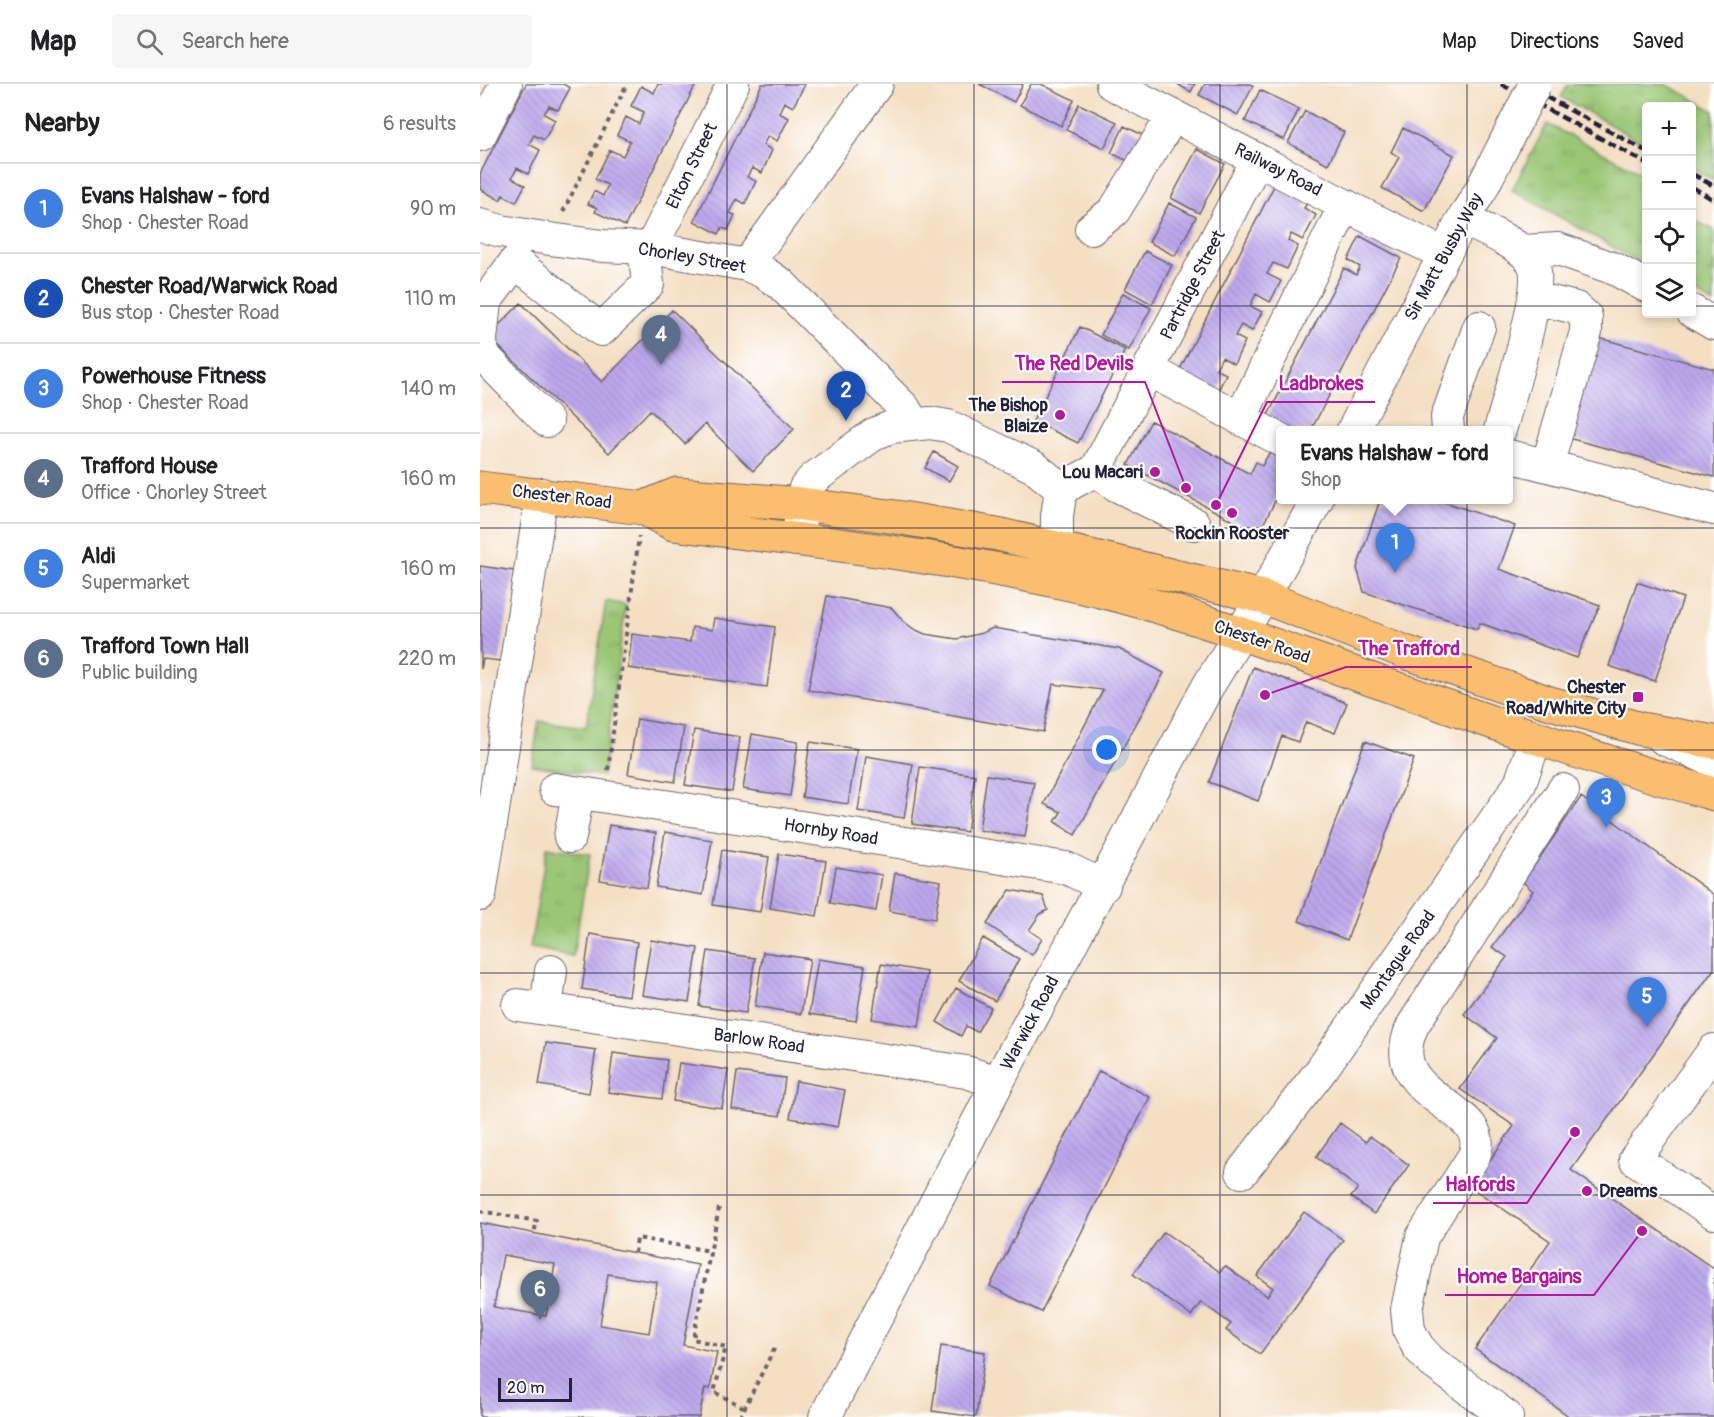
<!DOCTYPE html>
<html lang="en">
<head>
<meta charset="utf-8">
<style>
  body { margin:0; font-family:Pangolin,sans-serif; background:#f6f6f6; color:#202124 }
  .controls { position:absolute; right:18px; top:18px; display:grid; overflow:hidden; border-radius:6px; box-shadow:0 3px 9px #0003 }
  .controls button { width:54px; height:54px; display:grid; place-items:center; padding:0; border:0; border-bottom:2px solid #e0e0e0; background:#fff; color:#202124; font:30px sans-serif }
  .scale { position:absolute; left:18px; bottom:15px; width:74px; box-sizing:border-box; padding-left:6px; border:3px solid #22223b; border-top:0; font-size:16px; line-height:21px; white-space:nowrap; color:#22223b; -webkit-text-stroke:4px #fff; paint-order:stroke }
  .you { position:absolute; left:627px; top:666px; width:21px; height:21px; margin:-15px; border:4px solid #fff; border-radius:50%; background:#1a73e8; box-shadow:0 0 0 9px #1a73e833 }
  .badge { display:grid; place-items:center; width:39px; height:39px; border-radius:50%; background:#d93025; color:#fff; font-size:20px; font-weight:700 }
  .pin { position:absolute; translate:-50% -50px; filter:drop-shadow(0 2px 3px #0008) }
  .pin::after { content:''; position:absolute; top:32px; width:21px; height:18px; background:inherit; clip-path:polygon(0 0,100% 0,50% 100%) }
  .popup { position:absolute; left:796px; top:342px; width:237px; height:78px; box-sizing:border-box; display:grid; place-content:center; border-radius:6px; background:#fff; filter:drop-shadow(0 2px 4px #0005); font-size:20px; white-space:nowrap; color:#757577 }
  .popup b { font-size:22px; color:#202124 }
  .popup::after { content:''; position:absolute; left:50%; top:100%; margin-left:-12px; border:12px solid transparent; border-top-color:#fff }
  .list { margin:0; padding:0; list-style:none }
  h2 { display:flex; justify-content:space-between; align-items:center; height:78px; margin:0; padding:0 24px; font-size:26px }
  h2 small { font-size:20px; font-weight:400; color:#757577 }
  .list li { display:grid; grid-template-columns:39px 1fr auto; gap:18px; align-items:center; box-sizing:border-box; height:90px; padding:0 24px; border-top:2px solid #e0e0e0 }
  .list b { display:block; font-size:22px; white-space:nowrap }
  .list p { margin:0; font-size:20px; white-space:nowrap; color:#757577 }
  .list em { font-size:20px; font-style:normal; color:#757577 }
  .icon { flex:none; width:33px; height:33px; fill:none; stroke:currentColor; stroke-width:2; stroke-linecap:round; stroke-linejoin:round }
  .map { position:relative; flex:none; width:1234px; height:1333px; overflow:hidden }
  header { display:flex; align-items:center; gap:36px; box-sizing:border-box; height:84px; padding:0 30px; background:#fff; border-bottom:2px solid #e0e0e0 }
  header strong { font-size:28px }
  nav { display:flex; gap:33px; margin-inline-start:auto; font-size:21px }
  .search { width:420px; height:54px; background:#f6f6f6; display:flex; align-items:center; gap:15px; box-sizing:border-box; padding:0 21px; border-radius:6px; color:#757577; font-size:22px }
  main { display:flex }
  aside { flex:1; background:#fff }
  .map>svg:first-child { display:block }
  .grass { fill:url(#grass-tufts); stroke:#5e7458; stroke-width:1.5 }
  .building { fill:url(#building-back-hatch); fill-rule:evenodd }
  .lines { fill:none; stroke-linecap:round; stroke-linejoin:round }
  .minor-casing { stroke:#6c646b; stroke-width:34 }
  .highway-casing { stroke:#6c646b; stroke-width:35 }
  .path { stroke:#6c646b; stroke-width:4; stroke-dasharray:4.5 4.5; stroke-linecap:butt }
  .minor { stroke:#fff; stroke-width:32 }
  .highway { stroke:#fbbd6e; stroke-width:33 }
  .rail { stroke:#22223b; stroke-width:4.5; stroke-dasharray:9 4.5; stroke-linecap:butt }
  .minor-bridge-casing { stroke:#6c646b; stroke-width:34; stroke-linecap:butt }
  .minor-bridge { stroke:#fff; stroke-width:32 }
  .grid { fill:none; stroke:#22223b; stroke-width:1.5; stroke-opacity:0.55 }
  .poi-dot { fill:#b5179e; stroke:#fff; stroke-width:2 }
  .labels { text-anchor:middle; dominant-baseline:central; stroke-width:4.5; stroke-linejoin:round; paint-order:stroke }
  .street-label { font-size:18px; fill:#22223b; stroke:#fff }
  .poi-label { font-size:18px; font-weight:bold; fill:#22223b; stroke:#fff; text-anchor:end }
  .leader { fill:none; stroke:#b5179e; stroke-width:2 }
  .callout-dot { fill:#b5179e; stroke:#fff; stroke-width:2 }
  .callout-label { font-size:20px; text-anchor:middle; font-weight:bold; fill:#b5179e; stroke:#fff; stroke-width:4.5; stroke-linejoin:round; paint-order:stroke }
</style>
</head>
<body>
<header>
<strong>Map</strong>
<div class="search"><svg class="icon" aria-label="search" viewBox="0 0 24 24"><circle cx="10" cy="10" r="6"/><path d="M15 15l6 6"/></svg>Search here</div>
<nav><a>Map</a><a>Directions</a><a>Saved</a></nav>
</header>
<main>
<aside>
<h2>Nearby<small>6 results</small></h2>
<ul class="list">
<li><span class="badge" style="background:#3f7fe0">1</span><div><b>Evans Halshaw - ford</b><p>Shop · Chester Road</p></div><em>90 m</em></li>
<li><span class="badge" style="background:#1a4fb4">2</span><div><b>Chester Road/Warwick Road</b><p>Bus stop · Chester Road</p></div><em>110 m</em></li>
<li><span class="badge" style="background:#3f7fe0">3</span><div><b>Powerhouse Fitness</b><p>Shop · Chester Road</p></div><em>140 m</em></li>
<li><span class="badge" style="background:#5c6f8a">4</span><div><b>Trafford House</b><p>Office · Chorley Street</p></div><em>160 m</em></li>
<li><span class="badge" style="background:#3f7fe0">5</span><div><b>Aldi</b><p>Supermarket</p></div><em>160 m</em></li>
<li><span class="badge" style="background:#5c6f8a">6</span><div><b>Trafford Town Hall</b><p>Public building</p></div><em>220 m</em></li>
</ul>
</aside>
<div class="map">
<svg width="1234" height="1333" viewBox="0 0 1234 1333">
  <defs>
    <pattern id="grass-tufts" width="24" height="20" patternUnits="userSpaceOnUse" patternTransform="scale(1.5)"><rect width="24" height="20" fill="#9ac674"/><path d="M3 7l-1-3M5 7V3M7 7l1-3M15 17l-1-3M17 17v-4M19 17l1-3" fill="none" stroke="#84aa65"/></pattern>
    <pattern id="building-back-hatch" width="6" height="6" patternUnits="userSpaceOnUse" patternTransform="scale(1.5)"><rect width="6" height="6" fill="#bca7ec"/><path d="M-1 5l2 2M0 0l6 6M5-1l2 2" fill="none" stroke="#a18fcb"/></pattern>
  </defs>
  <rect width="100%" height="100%" fill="#fff"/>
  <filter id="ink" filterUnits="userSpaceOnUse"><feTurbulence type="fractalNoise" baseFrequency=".0167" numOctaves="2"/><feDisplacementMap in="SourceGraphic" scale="12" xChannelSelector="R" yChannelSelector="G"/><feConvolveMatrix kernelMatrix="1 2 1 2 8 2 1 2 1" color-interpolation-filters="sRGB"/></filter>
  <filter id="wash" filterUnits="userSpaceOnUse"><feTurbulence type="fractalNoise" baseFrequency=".008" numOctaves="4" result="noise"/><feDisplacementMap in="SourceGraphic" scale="24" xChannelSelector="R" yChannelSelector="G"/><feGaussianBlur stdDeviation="1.35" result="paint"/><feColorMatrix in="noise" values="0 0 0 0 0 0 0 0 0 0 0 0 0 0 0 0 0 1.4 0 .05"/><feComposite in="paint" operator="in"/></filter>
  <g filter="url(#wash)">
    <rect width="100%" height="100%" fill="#f4dfc3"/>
    <!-- grass -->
    <path class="grass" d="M1088,0H1186L1234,27V96L1212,85V22H1166V61L1081,13Z
      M1067,40L1164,90L1157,106L1166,111V182L1032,106Z
      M1212,135L1234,146V220L1212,207Z
      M126,517L146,521L123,692L52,681L59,637L106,643Z
      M67,763L110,770L93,872L50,864Z"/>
    <g id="blocks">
      <!-- building -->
      <path class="building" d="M46,0H83L90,4L78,26L69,22L64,30L75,36L64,56L54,51L49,60L60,66L48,90L37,84L32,94L45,101L36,118L23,111L20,116L0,105V90Z
        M178,0H216L145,142L115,128L117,124L108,120L114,107L123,112L128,101L115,95L130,66L143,72L150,57L137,51L146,33L159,40L164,28L151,22L161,2L174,9Z
        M282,0H325L313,23L304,18L299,29L309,34L297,57L288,52L283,61L292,66L282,89L272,84L267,93L276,97L265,120L257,115L250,129L255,131L248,146L242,144L239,150L214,137Z
        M499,0H543L534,18Z
        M551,0H561L594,16L581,42L540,21Z
        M697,0H715L711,8Z
        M725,0H770L773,2L758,31L719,11Z
        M780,6L819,25L804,56L765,37Z
        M599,20L637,38L624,64L586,46Z
        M825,27L864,48L848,80L808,59Z
        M644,42L665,52L652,79L631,69Z
        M923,44L974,71L944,127L902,104L919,73L911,68Z
        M717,65L745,80L719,129L691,114Z
        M794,102L827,119L824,124L836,131L823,156L811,150L808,157L818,162L807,185L793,179L787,190L801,197L790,218L776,210L770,222L782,228L772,247L761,241L755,252L765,257L754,280L742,273L736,285L746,290L736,311L697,291Z
        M689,119L716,133L695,172L669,158Z
        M880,152L921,174L831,346H808L786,335L864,184L876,191L880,183L868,176Z
        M665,167L692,181L672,220L645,205Z
        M643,209L671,224L649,266L621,251Z
        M41,219L122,298L192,226L314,345L273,387L225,340L205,360L170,326L129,369L8,252Z
        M600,243L645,266L598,359L553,337Z
        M1115,253L1234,285V393L1088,354Z
        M671,337L770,390L776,378L782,382L794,360L801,363V406L778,450L648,381Z
        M454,368L478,382L469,397L445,384Z
        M900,416H959L1035,442L1019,485L1120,521L1097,574L1000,539L997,545L884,508L877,484Z
        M0,482L34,487L20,577L3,575L1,585Z
        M1157,498L1203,514L1175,597L1129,582Z
        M347,512L412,524L423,537L434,545L445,550L477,555L502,549L513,544L639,565L684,589L595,751L575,738L581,728L564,720L623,606L573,600L563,648L328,606Z
        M234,534L295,543L287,603L148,584L152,550L210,558L212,543L232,546Z
        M773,583L867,619L855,649L826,638L818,658L802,652L778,717L729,698Z
        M157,635L204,643L195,698L148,690Z
        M214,646L260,653L252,708L205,701Z
        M272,650L318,658L310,712L263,705Z
        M885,657L934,675L867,856L819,837Z
        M330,658L377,665L368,720L322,713Z
        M386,672L433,680L424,734L378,727Z
        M440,683L495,691L487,748L432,740Z
        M507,691L554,698L545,753L499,746Z
        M1101,713L1234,811V885L1091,1086L1234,1185V1333H1090L995,1265L1070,1157L991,1103L1034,1042L980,1005L1017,954L984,930L1027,873L1012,863L1053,807L1043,798Z
        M129,741L176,749L167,804L120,796Z
        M185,748L232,756L223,811L176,803Z
        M242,766L289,773L280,828L233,821Z
        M299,770L346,777L337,832L290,824Z
        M356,783L402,791L396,827L350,819Z
        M415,789L461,797L455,835L409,827Z
        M530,806L563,812L568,826L560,830L549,846L562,855L552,871L507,840Z
        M110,850L157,858L149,912L102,905Z
        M503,854L539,875L515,917L479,897Z
        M171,856L218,864L209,918L162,911Z
        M228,867L275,874L266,929L219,922Z
        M283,868L330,875L321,930L275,922Z
        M338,875L385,882L376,937L329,930Z
        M401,880L447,888L439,943L392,935Z
        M476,904L511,924L497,948L486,942L481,952L457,938Z
        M66,959L116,966L109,1009L59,1001Z
        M133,969L187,976L182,1015L128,1008Z
        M199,979L248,986L242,1024L193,1017Z
        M619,987L670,1013L561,1228L510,1202Z
        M257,988L305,994L300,1032L252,1025Z
        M316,997L365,1006L358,1043L310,1034Z
        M860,1039L886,1058L890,1052L929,1081L894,1130L871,1113L878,1104L836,1073Z
        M824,1128L863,1156L780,1270L746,1246L751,1240L721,1218L711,1232L653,1190L684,1148L740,1188L745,1182L787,1212L793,1204L777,1192Z
        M0,1139L218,1181L203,1261L237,1268L230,1305L225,1304L219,1333H0ZM23,1171L75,1180L66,1232L14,1223ZM128,1190L177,1198L169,1249L120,1241Z
        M461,1262L505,1268L496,1333L452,1327Z"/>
    </g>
  </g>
  <g filter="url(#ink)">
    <use href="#blocks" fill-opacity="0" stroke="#6c646b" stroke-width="1.5"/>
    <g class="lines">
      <defs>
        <path id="minor" d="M632,0L876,127L964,170
          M0,51L26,0
          M983,135C1002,145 1042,160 1053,179C1065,202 1028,317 1020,346
          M0,141L21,147L70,155L122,162L171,164L267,181L283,188L301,200L425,325L433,340
          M611,145L634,127L693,32
          M171,164L253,0
          M1043,167L1078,165L1135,185L1166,202
          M267,181L397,0
          M1055,214L1096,224L1106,233V248L1067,382
          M1212,227L1234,240
          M669,286L801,356
          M760,335L865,121
          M67,337L2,270L1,255L5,218L35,178L121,246L168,200L164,164
          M873,346L983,135L1002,104
          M968,346L967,333L999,243
          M1029,372L1234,425
          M616,386L636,401L714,440
          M581,405L616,386L777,76
          M317,456L325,404L333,395L394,350L411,343L450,339L468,342L554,383L581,405
          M577,463V432L581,405
          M1184,655L1234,677
          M75,705L586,784L624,802
          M90,753L98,709
          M0,811L62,410
          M38,921L486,988L518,998
          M66,925L71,887
          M1234,966L1155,1075L1234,1129
          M762,1088L842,985L1040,700L1050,671L1053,653
          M345,1333L518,998L728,602L783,513L837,416
          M1027,1333L952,1278L938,1263L929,1246L927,1226L942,1153L994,1072C1016,1019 897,1017 933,941L1083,706"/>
        <path id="highway" d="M0,404L163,424L193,440C335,458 477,473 616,506C699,526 779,556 859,584C983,628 1107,674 1234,710
          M163,424L197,410L321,420L416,433L517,450L783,513L928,569L1067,618L1161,645L1234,658"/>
      </defs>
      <!-- minor casing -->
      <use href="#minor" class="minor-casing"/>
      <!-- highway casing -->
      <use href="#highway" class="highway-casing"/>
      <!-- path -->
      <path class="path" d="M83,128L147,0
        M128,686L159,452
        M239,1124L213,1255L246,1263L234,1308L265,1324
        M0,1127L57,1137L54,1149
        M155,1169L157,1154L230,1167
        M260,1333L296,1261"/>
      <!-- minor -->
      <use href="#minor" class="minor"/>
      <!-- highway -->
      <use href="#highway" class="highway"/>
      <!-- rail -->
      <path class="rail" d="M1021,0L1166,79
        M1042,0L1166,67
        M1212,90L1234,102
        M1212,103L1234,116"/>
      <defs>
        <path id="minor-bridge" d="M1002,104L1055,0"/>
      </defs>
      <!-- minor-bridge casing -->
      <use href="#minor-bridge" class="minor-bridge-casing"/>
      <!-- minor-bridge -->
      <use href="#minor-bridge" class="minor-bridge"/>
    </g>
  </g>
  <!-- grid -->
  <path class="grid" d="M247,0V1333M494,0V1333M740,0V1333M987,0V1333M0,222H1166M1212,222H1234M0,444H1234M0,666H1234M0,889H1234M0,1111H1234"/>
  <!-- markers -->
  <g class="poi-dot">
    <circle cx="580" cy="331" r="6"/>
    <circle cx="675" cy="388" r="6"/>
    <circle cx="752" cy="429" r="6"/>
    <rect x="1152" y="607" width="12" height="12" rx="3"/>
    <circle cx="1107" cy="1107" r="6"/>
  </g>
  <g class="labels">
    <!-- street labels -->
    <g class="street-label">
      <text transform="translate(212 82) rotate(-64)">Elton Street</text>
      <text transform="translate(798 86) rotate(27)">Railway Road</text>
      <text transform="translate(964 173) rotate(-61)">Sir Matt Busby Way</text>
      <text transform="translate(212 174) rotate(10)">Chorley Street</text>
      <text transform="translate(713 201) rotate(-63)">Partridge Street</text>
      <text transform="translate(82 413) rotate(7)">Chester Road</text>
      <text transform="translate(782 558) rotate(19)">Chester Road</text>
      <text transform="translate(351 748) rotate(9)">Hornby Road</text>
      <text transform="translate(918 876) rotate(-55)">Montague Road</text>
      <text transform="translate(550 939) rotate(-62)">Warwick Road</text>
      <text transform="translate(279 957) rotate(8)">Barlow Road</text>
    </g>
    <!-- poi labels -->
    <g class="poi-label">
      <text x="568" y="321">The Bishop<tspan x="568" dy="21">Blaize</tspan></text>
      <text x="663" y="388">Lou Macari</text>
      <text x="752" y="449" text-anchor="middle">Rockin Rooster</text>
      <text x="1146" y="603">Chester<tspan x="1146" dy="21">Road/White City</tspan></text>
      <text x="1119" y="1107" text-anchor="start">Dreams</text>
    </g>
  </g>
  <!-- callouts -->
  <path class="leader" d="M706 404L665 298H522M736 421L787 318H895M785 611L866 583H992M1095 1048L1047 1119H953M1162 1147L1114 1211H965"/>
  <g class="callout-dot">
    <circle cx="706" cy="404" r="6"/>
    <circle cx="736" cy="421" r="6"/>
    <circle cx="785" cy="611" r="6"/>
    <circle cx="1095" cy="1048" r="6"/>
    <circle cx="1162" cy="1147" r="6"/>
  </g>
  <g class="callout-label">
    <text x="594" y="286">The Red Devils</text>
    <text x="841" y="306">Ladbrokes</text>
    <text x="929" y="571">The Trafford</text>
    <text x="1000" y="1107">Halfords</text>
    <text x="1039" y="1199">Home Bargains</text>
  </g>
</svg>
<div class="controls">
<button>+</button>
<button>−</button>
<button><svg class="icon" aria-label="locate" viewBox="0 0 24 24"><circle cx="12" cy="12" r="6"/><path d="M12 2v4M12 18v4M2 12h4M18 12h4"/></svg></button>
<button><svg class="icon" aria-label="layers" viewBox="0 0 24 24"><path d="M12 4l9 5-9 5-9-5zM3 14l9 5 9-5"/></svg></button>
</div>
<div class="scale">20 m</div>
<div class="you"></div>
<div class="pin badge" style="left:915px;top:489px;background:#3f7fe0">1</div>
<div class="popup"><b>Evans Halshaw - ford</b>Shop</div>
<div class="pin badge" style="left:366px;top:337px;background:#1a4fb4">2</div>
<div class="pin badge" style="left:1126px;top:744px;background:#3f7fe0">3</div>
<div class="pin badge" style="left:181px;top:281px;background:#5c6f8a">4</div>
<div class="pin badge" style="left:1167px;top:943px;background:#3f7fe0">5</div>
<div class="pin badge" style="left:60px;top:1236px;background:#5c6f8a">6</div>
</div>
</main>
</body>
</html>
